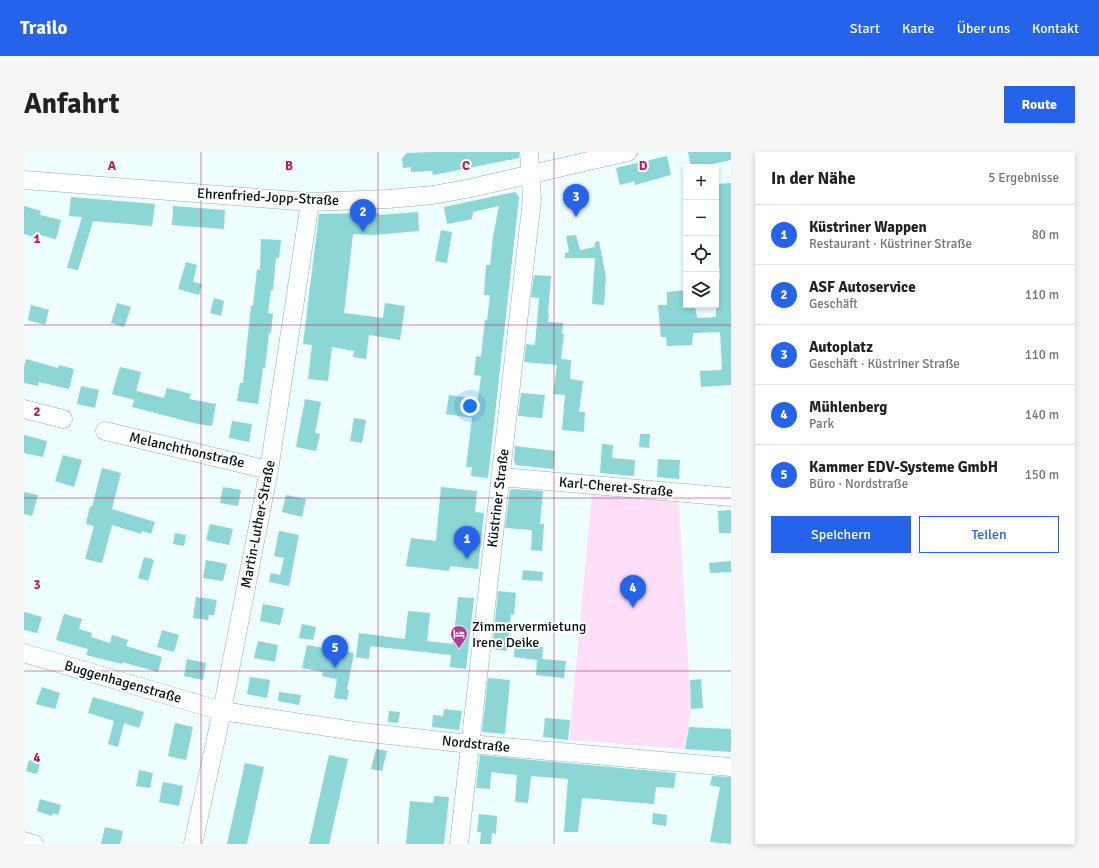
<!DOCTYPE html>
<html lang="de">
<head>
<meta charset="utf-8">
<style>
  body { margin:0; font-family:Signika,sans-serif; background:#f6f6f6; color:#222 }
  .controls { position:absolute; right:12px; top:12px; display:grid; overflow:hidden; border-radius:0px; box-shadow:0 2px 6px #0003 }
  .controls button { width:36px; height:36px; display:grid; place-items:center; padding:0; border:0; border-bottom:1px solid #e0e0e0; background:#fff; color:#222; font:20px sans-serif }
  .you { position:absolute; left:446px; top:254px; width:14px; height:14px; margin:-10px; border:3px solid #fff; border-radius:50%; background:#1a73e8; box-shadow:0 0 0 6px #1a73e833 }
  .badge { display:grid; place-items:center; width:26px; height:26px; border-radius:50%; background:#2563eb; color:#fff; font-size:13px; font-weight:700 }
  .pin { position:absolute; translate:-50% -33px; filter:drop-shadow(0 1px 2px #0008) }
  .pin::after { content:''; position:absolute; top:21px; width:14px; height:12px; background:inherit; clip-path:polygon(0 0,100% 0,50% 100%) }
  .list { margin:0; padding:0; list-style:none }
  h2 { display:flex; justify-content:space-between; align-items:center; height:52px; margin:0; padding:0 16px; font-size:17px }
  h2 small { font-size:13px; font-weight:400; color:#767676 }
  .list li { display:grid; grid-template-columns:26px 1fr auto; gap:12px; align-items:center; box-sizing:border-box; height:60px; padding:0 16px; border-top:1px solid #e0e0e0 }
  .list b { display:block; font-size:15px; white-space:nowrap }
  .list p { margin:0; font-size:13px; white-space:nowrap; color:#767676 }
  .list em { font-size:13px; font-style:normal; color:#767676 }
  .actions { display:flex; gap:8px; padding:12px 16px }
  .actions a { flex:1; padding:9px 0; border:1px solid #2563eb; border-radius:0px; text-align:center; font-size:14px; color:#2563eb }
  .actions .main { background:#2563eb; color:#fff }
  .icon { flex:none; width:22px; height:22px; fill:none; stroke:currentColor; stroke-width:2; stroke-linecap:round; stroke-linejoin:round }
  .map { position:relative; flex:none; width:707px; height:692px; overflow:hidden; border-radius:0px }
  header { display:flex; align-items:center; gap:24px; box-sizing:border-box; height:56px; padding:0 20px; background:#2563eb; color:#fff }
  header strong { font-size:19px }
  nav { display:flex; gap:22px; margin-inline-start:auto; font-size:14px }
  .intro { display:flex; align-items:center; justify-content:space-between; box-sizing:border-box; height:96px; padding:0 24px }
  h1 { margin:0; font-size:28px }
  .button { padding:10px 18px; border-radius:0px; background:#2563eb; color:#fff; font-size:14px; font-weight:700 }
  main { display:flex; gap:24px; padding:0 24px }
  aside { flex:1; background:#fff; border-radius:0px; box-shadow:0 2px 6px #0003 }
  .map>svg:first-child { display:block }
  .green { fill:#ffdef7 }
  .building { fill:#8cd6d6 }
  .lines { fill:none; stroke-linecap:round; stroke-linejoin:round }
  .minor-casing { stroke:#8bb0b0; stroke-width:19 }
  .minor { stroke:#fff; stroke-width:18 }
  .grid { fill:none; stroke:#c2185b; stroke-width:1; stroke-opacity:0.55 }
  .labels { text-anchor:middle; dominant-baseline:central; stroke-width:4; stroke-linejoin:round; paint-order:stroke }
  .street-label { font-size:14px; fill:#041111; stroke:#fff }
  .poi-label { font-size:14px; fill:#041111; stroke:#fff; text-anchor:start }
  .grid-label { font-size:13px; text-anchor:middle; font-weight:bold; fill:#c2185b; stroke:#fff; stroke-width:4; stroke-linejoin:round; paint-order:stroke }
</style>
</head>
<body>
<header>
<strong>Trailo</strong>
<nav><a>Start</a><a>Karte</a><a>Über uns</a><a>Kontakt</a></nav>
</header>
<div class="intro"><h1>Anfahrt</h1><a class="button">Route</a></div>
<main>
<div class="map">
<svg width="707" height="692" viewBox="0 0 707 692">
  <rect width="100%" height="100%" fill="#effefe"/>
  <!-- green -->
  <path class="green" d="M568,343L655,350L667,561L660,597L545,588Z"/>
  <!-- building -->
  <path class="building" d="M408,0H495V6L409,23L408,19L387,20V15L379,16L378,6L383,1Z
    M664,0H707V8L688,12V15H667Z
    M643,4L647,23L611,33V29L596,33L592,16Z
    M707,31V233L677,235L676,219L698,218L696,180L669,181L668,193L643,194L642,185H637L634,153H643V140L662,138V153H671L673,166L692,165V130H695L696,124L692,69V32Z
    M491,40L495,45L464,326L447,324L448,315H442L448,266L422,262L425,243L454,247L457,224L450,223L452,204L457,205L461,168H463L466,143H460L462,113H466L469,85L475,54L449,60L448,67L423,72L420,55Z
    M47,45L131,52L128,74L69,69L54,118L43,116L58,65L45,64Z
    M0,54L17,59L16,63L37,68L32,87L11,82L10,85L0,82Z
    M149,54L201,58L200,77L148,73Z
    M394,60L395,79L349,83L329,82L320,161L359,166L361,151L381,154L376,188L345,183L342,207L329,205L330,199L308,195L304,229L284,227L288,193L279,192L295,62L355,61V63Z
    M417,78L428,80L423,111L411,109Z
    M552,83L556,98L571,95V90L575,89L582,125L580,153L568,152L571,106H541V101L545,100L542,84Z
    M237,87L257,88L255,106H252L249,138H247L244,161L249,162L247,181H245L241,216H239L234,252L213,249L216,231H219L227,154H229L233,117L236,118Z
    M162,110L173,113L169,130L178,132L175,143L154,137Z
    M510,123L527,124L524,161H525L524,170L539,171L538,182H540L537,207L547,208L546,227L559,229L555,260H561L560,280L538,278L541,243L529,242L533,213L500,210L502,192L511,193L515,146L507,145Z
    M190,146L200,149L197,164L186,161Z
    M93,151L107,155L100,175L87,171Z
    M7,153L25,158L21,173L4,168Z
    M2,207L34,216L35,213L50,217L45,237L15,230L14,234L0,231V215Z
    M96,215L117,220L112,239L140,246L143,236L167,242L165,247L192,252L188,274L174,272L108,255L111,246L110,248L88,242Z
    M57,234L75,238L71,256L53,252Z
    M497,241L521,243L518,266L494,264Z
    M281,247L297,250L291,281L296,282L292,299L272,295Z
    M330,266L342,268L338,291L326,289Z
    M208,269L228,272L225,290L205,286Z
    M616,282H626L625,296L615,295Z
    M0,283L23,289L19,305L0,301Z
    M578,292L589,293L588,306L611,308L610,324L576,321Z
    M491,294L531,299L530,317L492,313L490,309Z
    M39,303L58,308L50,335L31,329Z
    M634,307L656,308L655,327L633,325Z
    M78,316L97,321L88,357L131,370L127,382L118,379L117,382L88,373L78,411L61,407L70,374L62,372L66,354L68,355Z
    M199,335L217,338L214,354L196,351Z
    M417,335L453,339L451,360L460,361L454,417L426,414L425,419L382,414L387,386L412,389Z
    M488,337L519,339L516,372H520L518,399L507,398L508,378L481,376L486,338Z
    M0,340L14,343L8,364L0,362Z
    M262,343L282,347L278,365L258,360Z
    M707,358V381H695L694,359Z
    M186,372L209,377L205,393L182,388Z
    M255,379L275,383L265,434L245,430L247,421L256,423L260,406L250,404Z
    M151,381L162,383L160,394L149,392Z
    M120,405L130,408L124,429L114,426Z
    M182,408L203,412L199,429L179,426Z
    M707,409V420L686,421L685,411Z
    M499,418L519,420L518,429L498,428Z
    M474,439L492,441L490,463L487,462L483,499L468,497Z
    M172,445L193,448L190,463H185L184,468L169,466Z
    M434,445L450,446L442,517L426,515L427,503L346,494L345,507L332,505L335,481L381,487L384,459L406,461L403,489L429,492Z
    M239,452L260,456L256,473L236,469Z
    M0,460L18,465L13,481L0,478Z
    M40,462L58,467L55,477L68,481L67,485L86,491L88,483L104,488L102,494L138,505L134,520L98,510V512L62,503L64,497L32,488Z
    M278,472L292,475L289,488L275,486Z
    M138,478L155,483L150,500L133,495Z
    M234,489L254,493L251,510L230,506Z
    M491,492L519,495L518,507L542,509L540,526L512,523L513,508L490,505Z
    M283,493L330,501L323,538H325L323,548L310,546L313,527L298,524L299,520L278,516Z
    M163,507L182,511L179,528L160,524Z
    M226,525L246,528L243,546L223,542Z
    M464,526L486,528L481,582L458,580Z
    M677,527L679,556L667,557L666,528Z
    M18,535L36,541L31,557L12,552Z
    M255,540L277,543L275,553L254,549Z
    M69,545L120,560L115,576L100,571L94,595L84,592L90,569L64,561Z
    M420,557L438,559L435,578L408,575L409,563L419,564Z
    M365,559L376,560L374,571L364,570Z
    M521,566L546,568L544,588L519,585Z
    M151,571L169,575L162,608L144,604Z
    M665,575L707,577V600L661,597Z
    M352,597L363,599L358,619L347,617Z
    M305,603L324,607L305,692H285Z
    M456,603L498,607L652,621L650,636L632,635L630,652L558,646L554,680H540L544,627L507,624L504,651L491,650L493,623L467,620L466,637L452,636Z
    M5,608L16,611L13,622L2,619Z
    M221,611L240,615L223,692H203Z
    M115,618L129,621L126,636L112,634Z
    M688,624L707,625V692L686,690L696,635L686,633Z
    M139,630L159,634L155,654L135,650Z
    M410,644L425,645L420,692H382L386,649L409,651Z
    M16,647L37,653L34,663L29,661L28,664L13,659Z
    M629,661L643,663L642,674L628,672Z
    M455,662L473,664L472,682L468,681L467,692H456L457,680H453Z
    M81,675L99,679L96,692H77Z"/>
  <g class="lines">
    <defs>
      <path id="minor" d="M0,28L286,50L364,47L409,43L447,36L604,0
        M0,257L39,267
        M81,279L245,318
        M477,325L707,345
        M0,501L198,559L337,580L446,592L707,615
        M0,689L10,692
        M169,692L198,559L245,318L286,50
        M435,692L508,47L505,0"/>
    </defs>
    <!-- minor casing -->
    <use href="#minor" class="minor-casing"/>
    <!-- minor -->
    <use href="#minor" class="minor"/>
  </g>
  <!-- grid -->
  <path class="grid" d="M177,0V692M354,0V692M530,0V692M0,173H707M0,346H707M0,519H707"/>
  <!-- icons -->
  <defs>
    <symbol id="hotel-pin" viewBox="-11 -11 22 30"><path d="M0 17L-7.5 6A9.5 9.5 0 1 1 7.5 6Z" fill="#ad3d9a" stroke="#fff"/><path d="M-6-4.5h1.5V1H6V5H4.5V3h-9V5H-6ZM-4 0a1.8 1.8 0 1 1 3.6 0ZM.5 0V-2.5h3Q6-2.5 6 0Z" fill="#fff"/></symbol>
  </defs>
  <g fill-rule="evenodd">
    <use href="#hotel-pin" x="425" y="472" width="20" height="27"/>
  </g>
  <g class="labels">
    <!-- street labels -->
    <g class="street-label">
      <text transform="translate(244 45) rotate(3)">Ehrenfried-Jopp-Straße</text>
      <text transform="translate(163 298) rotate(13)">Melanchthonstraße</text>
      <text transform="translate(592 335) rotate(5)">Karl-Cheret-Straße</text>
      <text transform="translate(474 346) rotate(-83)">Küstriner Straße</text>
      <text transform="translate(234 372) rotate(-79)">Martin-Luther-Straße</text>
      <text transform="translate(99 530) rotate(16)">Buggenhagenstraße</text>
      <text transform="translate(452 592) rotate(6)">Nordstraße</text>
    </g>
    <!-- poi labels -->
    <g class="poi-label">
      <text x="448" y="474">Zimmervermietung<tspan x="448" dy="16">Irene Deike</tspan></text>
    </g>
  </g>
  <g class="grid-label">
    <text x="88" y="18">A</text>
    <text x="265" y="18">B</text>
    <text x="442" y="18">C</text>
    <text x="619" y="18">D</text>
    <text x="13" y="91">1</text>
    <text x="13" y="264">2</text>
    <text x="13" y="437">3</text>
    <text x="13" y="610">4</text>
  </g>
</svg>
<div class="controls">
<button>+</button>
<button>−</button>
<button><svg class="icon" aria-label="locate" viewBox="0 0 24 24"><circle cx="12" cy="12" r="6"/><path d="M12 2v4M12 18v4M2 12h4M18 12h4"/></svg></button>
<button><svg class="icon" aria-label="layers" viewBox="0 0 24 24"><path d="M12 4l9 5-9 5-9-5zM3 14l9 5 9-5"/></svg></button>
</div>
<div class="you"></div>
<div class="pin badge" style="left:443px;top:407px">1</div>
<div class="pin badge" style="left:339px;top:80px">2</div>
<div class="pin badge" style="left:552px;top:65px">3</div>
<div class="pin badge" style="left:609px;top:456px">4</div>
<div class="pin badge" style="left:311px;top:516px">5</div>
</div>
<aside>
<h2>In der Nähe<small>5 Ergebnisse</small></h2>
<ul class="list">
<li><span class="badge">1</span><div><b>Küstriner Wappen</b><p>Restaurant · Küstriner Straße</p></div><em>80 m</em></li>
<li><span class="badge">2</span><div><b>ASF Autoservice</b><p>Geschäft</p></div><em>110 m</em></li>
<li><span class="badge">3</span><div><b>Autoplatz</b><p>Geschäft · Küstriner Straße</p></div><em>110 m</em></li>
<li><span class="badge">4</span><div><b>Mühlenberg</b><p>Park</p></div><em>140 m</em></li>
<li><span class="badge">5</span><div><b>Kammer EDV-Systeme GmbH</b><p>Büro · Nordstraße</p></div><em>150 m</em></li>
</ul>
<div class="actions"><a class="main">Speichern</a><a>Teilen</a></div>
</aside>
</main>
</body>
</html>
